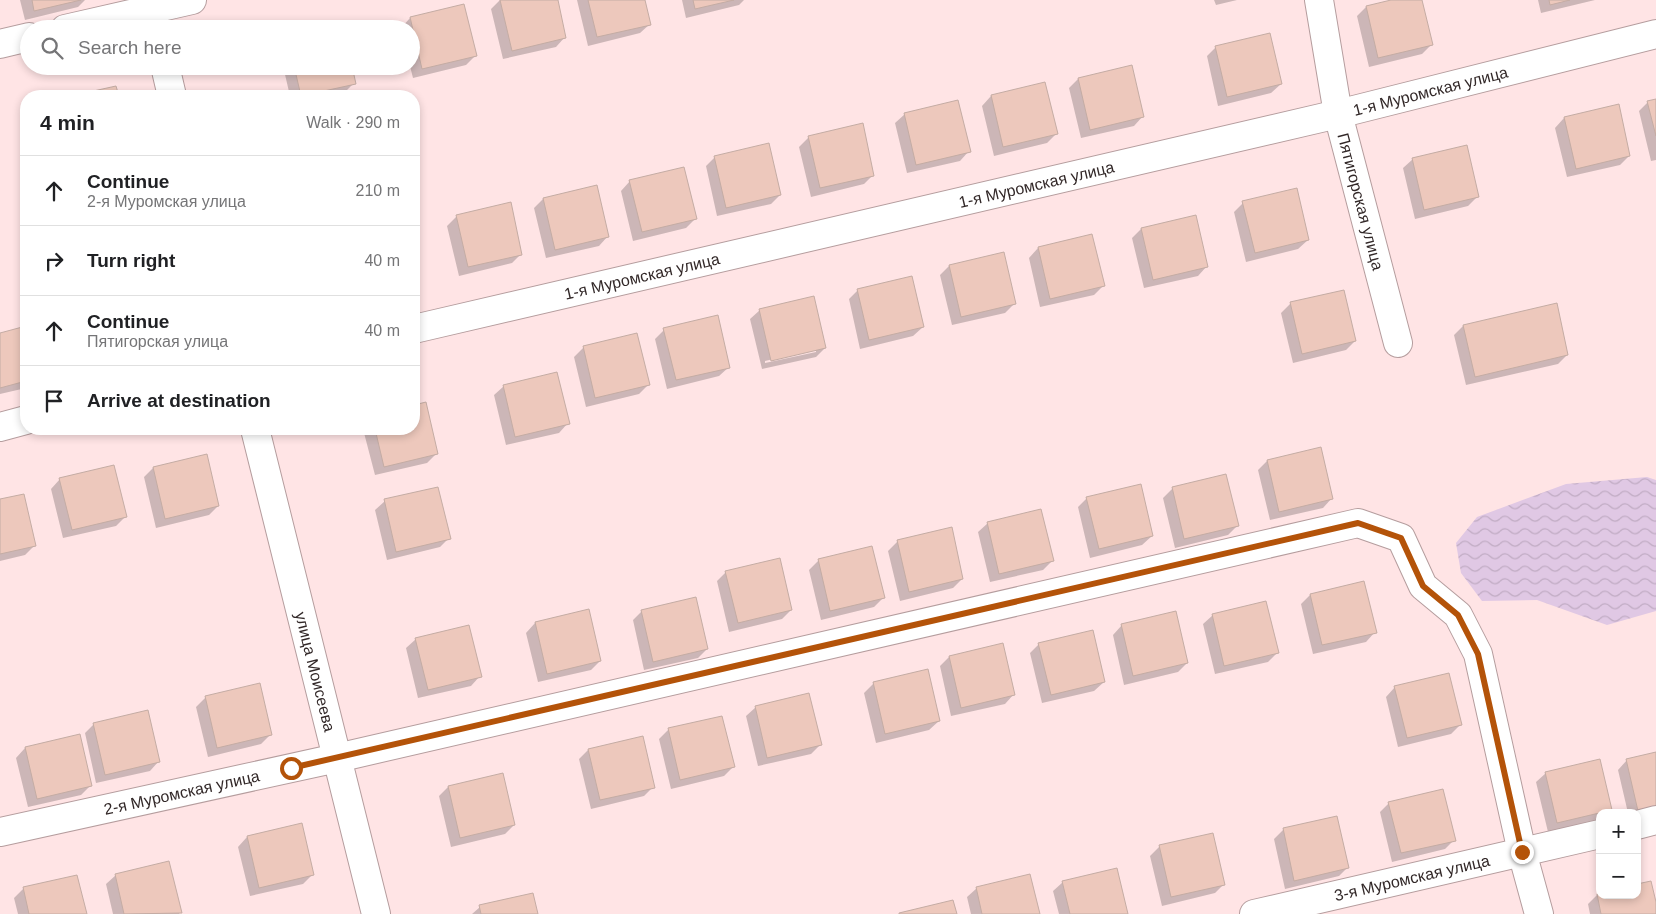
<!DOCTYPE html>
<html lang="en">
<head>
<meta charset="utf-8">
<style>
  body { margin:0; font-family:Arial,sans-serif; background:#f2f2f2; color:#202124 }
  .controls { position:absolute; right:15px; bottom:15px; display:grid; overflow:hidden; border-radius:10px; box-shadow:0 2px 8px #0003 }
  .controls button { width:45px; height:45px; display:grid; place-items:center; padding:0; border:0; border-bottom:1px solid #e0e0e0; background:#fff; color:#202124; font:25px sans-serif }
  .stop { position:absolute; width:15px; height:15px; margin:-11px; border:4px solid #b45309; border-radius:50%; background:#fff }
  .stop.end { background:#b45309; border-color:#fff; box-shadow:0 1px 5px #0008 }
  .list { margin:0; padding:0; list-style:none }
  h2 { display:flex; justify-content:space-between; align-items:center; height:65px; margin:0; padding:0 20px; font-size:21px }
  h2 small { font-size:16px; font-weight:400; color:#757577 }
  .list li { display:grid; grid-template-columns:32px 1fr auto; gap:15px; align-items:center; box-sizing:border-box; height:70px; padding:0 20px; border-top:1px solid #e0e0e0 }
  .list b { display:block; font-size:19px; white-space:nowrap }
  .list p { margin:0; font-size:16px; white-space:nowrap; color:#757577 }
  .list em { font-size:16px; font-style:normal; color:#757577 }
  .icon { flex:none; width:28px; height:28px; fill:none; stroke:currentColor; stroke-width:2; stroke-linecap:round; stroke-linejoin:round }
  .map { position:relative; flex:none; width:1656px; height:914px; overflow:hidden }
  .search { position:absolute; background:#fff; box-shadow:0 2px 8px #0003; left:20px; top:20px; width:400px; height:55px; display:flex; align-items:center; gap:12px; box-sizing:border-box; padding:0 18px; border-radius:28px; color:#757577; font-size:19px }
  .panel { position:absolute; background:#fff; box-shadow:0 2px 8px #0003; left:20px; top:90px; width:400px; height:345px; border-radius:20px }
  .map>svg:first-child { display:block }
  .water { fill:url(#water-waves) }
  .shadow { fill:#0003; fill-rule:evenodd }
  .building { fill:#edc8bc; stroke:#c4aca4 }
  .lines { fill:none; stroke-linecap:round; stroke-linejoin:round }
  .minor-casing { stroke:#b59d9e; stroke-width:30 }
  .minor { stroke:#fff; stroke-width:28 }
  .route { stroke:#b45309; stroke-width:6 }
  .labels { text-anchor:middle; dominant-baseline:central; stroke-width:5; stroke-linejoin:round; paint-order:stroke }
  .street-label { font-size:16px; fill:#322828; stroke:#fcf7f7 }
</style>
</head>
<body>
<div class="map">
<svg width="1656" height="914" viewBox="0 0 1656 914">
  <defs>
    <pattern id="water-waves" width="16" height="10" patternUnits="userSpaceOnUse" patternTransform="scale(1.25)"><rect width="16" height="10" fill="#e0c8e4"/><path d="M0 5q4-4 8 0t8 0" fill="none" stroke="#c1acc4"/></pattern>
  </defs>
  <rect width="100%" height="100%" fill="#ffe4e5"/>
  <!-- water -->
  <path class="water" d="M1647,477L1656,480V611L1607,625L1537,600L1482,601L1461,573L1456,543L1477,517L1566,484Z"/>
  <!-- shadow -->
  <path class="shadow" d="M20,0H85L78,7L25,20Z
    M500,0H557L565,37L556,47L503,59L491,9Z
    M577,0H644L650,24L640,33L588,46Z
    M682,0H744L739,5L686,18Z
    M1214,0H1237L1216,5Z
    M1396,0H1420L1431,45L1422,54L1369,67L1357,16L1366,7Z
    M1538,0H1595L1541,13Z
    M410,18L475,56L466,65L413,78L410,66H411V29L401,28Z
    M1216,47L1281,84L1271,93L1218,106L1207,56Z
    M283,66H350L354,83L345,92L329,96H290Z
    M1078,79L1143,116L1134,126L1081,138L1069,88Z
    M1044,84L1056,134L1047,143L994,156L982,106L991,96Z
    M1656,100V160L1651,161L1639,111L1648,102Z
    M905,114L969,151L960,161L907,173L895,123Z
    M1564,118L1629,156L1620,165L1567,177L1555,128Z
    M862,125L873,175L864,184L811,197L799,147L808,138Z
    M715,157L780,195L771,204L717,216L706,166Z
    M1413,159L1477,197L1468,206L1415,219L1403,168Z
    M630,181L695,219L686,228L633,241L621,191Z
    M543,199L608,236L599,246L546,258L534,208Z
    M1243,203L1308,240L1298,249L1246,262L1234,212Z
    M510,204L521,254L512,263L459,276L447,226L456,217Z
    M1141,229L1207,266L1198,276L1144,288L1132,238Z
    M1038,248L1103,286L1094,295L1040,307L1029,258Z
    M949,266L1015,303L1005,313L952,325L940,275Z
    M858,290L923,327L913,336L860,349L849,299Z
    M1290,304L1355,341L1346,350L1293,363L1281,313Z
    M760,310L825,348L816,357L762,369L750,319ZM816,349V352L765,363V361Z
    M1463,326L1567,355L1558,364L1466,385L1454,335Z
    M26,328V388L0,394V334Z
    M664,330L729,367L719,376L667,389L655,339Z
    M584,347L648,385L639,394L586,407L574,357Z
    M504,386L568,423L559,433L506,445L494,395Z
    M425,404L437,453L427,463L375,475L363,429H414V406Z
    M1321,449L1332,498L1323,508L1270,520L1258,470L1267,461Z
    M206,456L218,506L209,515L156,528L144,477L153,468Z
    M60,479L125,517L116,526L63,538L51,489Z
    M1173,488L1237,526L1228,535L1175,548L1163,498Z
    M1087,498L1152,536L1142,545L1090,558L1078,507Z
    M0,501L35,545L25,555L0,561Z
    M385,501L449,538L440,547L387,560L375,510Z
    M988,523L1053,560L1043,570L990,582L978,532Z
    M951,529L962,579L953,588L900,601L888,551L897,542Z
    M819,560L883,598L874,607L821,620L809,570Z
    M726,572L791,610L782,619L729,632L717,581Z
    M1310,595L1375,632L1366,642L1313,654L1301,604Z
    M588,611L600,661L591,670L538,682L526,633L535,623Z
    M642,611L707,649L698,658L644,670L633,620Z
    M1213,615L1277,653L1268,662L1215,674L1203,624Z
    M1122,625L1187,663L1178,672L1124,685L1113,635Z
    M416,639L480,676L471,686L418,698L406,648Z
    M1039,644L1104,682L1094,691L1042,703L1030,653Z
    M949,657L1014,694L1005,704L951,716L940,666Z
    M873,684L939,721L929,730L876,743L864,693Z
    M1395,687L1460,725L1451,734L1398,747L1386,697Z
    M206,697L270,735L261,744L208,757L196,707Z
    M756,707L820,745L811,754L758,766L746,716Z
    M94,724L159,761L150,771L96,783L85,733Z
    M669,729L733,767L724,776L671,789L659,739Z
    M25,748L90,786L81,795L28,807L16,758Z
    M588,750L653,787L644,796L591,809L579,759Z
    M1656,754L1637,813H1628L1618,770L1627,760Z
    M1546,773L1610,810L1608,813H1600V820L1548,832L1536,782Z
    M448,787L514,825L505,834L451,847L439,796Z
    M1389,803L1454,840L1445,849L1392,862L1380,812Z
    M1336,817L1348,867L1339,876L1285,889L1274,839L1283,830Z
    M1212,834L1224,884L1215,893L1162,906L1150,856L1159,847Z
    M247,837L312,875L303,884L250,896L238,847Z
    M116,875L180,912L179,914H113L106,884Z
    M1063,882L1127,914H1059L1053,891Z
    M24,888L85,914H18L14,898Z
    M977,888L1039,914H971L967,897Z
    M1597,895L1656,907V914H1590L1588,904Z
    M480,907L537,914H472Z"/>
  <!-- building -->
  <path class="building" d="M32,0H81L34,11Z
    M500,0H558L566,38L512,51Z
    M588,0H645L651,25L597,37Z
    M693,0H734L695,9Z
    M1391,0H1422L1433,45L1378,58L1366,6Z
    M1549,0H1570L1550,5Z
    M464,4L477,56L422,69L410,17Z
    M1270,33L1282,84L1227,97L1215,46Z
    M1132,65L1144,117L1090,130L1078,78Z
    M294,66H352L356,84L301,96Z
    M1045,82L1058,134L1003,147L991,95Z
    M116,86L119,96H71Z
    M1656,99V136L1647,101Z
    M958,100L971,152L916,165L904,113Z
    M1619,104L1630,156L1576,169L1564,117Z
    M863,123L874,176L820,188L808,136Z
    M769,143L781,195L726,208L714,156Z
    M1467,145L1479,197L1424,210L1412,158Z
    M684,167L697,219L642,232L629,180Z
    M597,185L609,237L555,250L543,198Z
    M1297,188L1309,240L1255,253L1242,201Z
    M511,202L522,255L468,267L456,215Z
    M1196,215L1208,267L1153,280L1141,228Z
    M1092,234L1105,286L1050,299L1038,247Z
    M1004,252L1016,304L961,317L949,265Z
    M912,276L924,327L869,340L857,289Z
    M1344,290L1356,341L1302,354L1290,302Z
    M814,296L826,348L771,361L759,309Z
    M1557,303L1568,355L1475,377L1463,325Z
    M718,315L730,368L676,380L663,328Z
    M26,326V381L0,388V333Z
    M637,333L650,385L595,398L583,346Z
    M557,372L570,424L515,437L503,385Z
    M426,402L438,454L384,467L375,429H414V405Z
    M1321,447L1333,499L1279,512L1267,460Z
    M207,454L219,506L165,519L153,467Z
    M114,465L127,517L72,530L59,478Z
    M1226,474L1239,526L1184,539L1172,487Z
    M1141,484L1153,536L1099,549L1086,497Z
    M438,487L451,539L396,552L384,499Z
    M24,494L36,546L0,554V499Z
    M1041,509L1054,561L999,574L987,522Z
    M952,527L963,579L909,592L897,540Z
    M872,546L885,598L830,611L818,559Z
    M780,558L792,610L738,623L725,571Z
    M1364,581L1377,633L1322,645L1310,594Z
    M696,597L708,649L653,662L641,610Z
    M1266,601L1279,653L1224,666L1212,614Z
    M589,609L601,661L547,674L535,622Z
    M1176,611L1188,663L1133,676L1121,624Z
    M469,625L482,677L428,690L415,638Z
    M1093,630L1105,682L1051,695L1038,643Z
    M1003,643L1015,695L961,708L949,656Z
    M928,669L940,721L885,734L873,682Z
    M1449,673L1462,725L1407,738L1394,686Z
    M260,683L272,735L217,748L205,696Z
    M809,693L822,745L767,758L755,706Z
    M148,710L160,762L105,775L93,723Z
    M722,716L735,767L680,780L668,728Z
    M80,734L92,786L37,799L25,747Z
    M643,736L655,788L600,800L588,749Z
    M1656,752V807L1638,811L1626,759Z
    M1600,759L1612,810L1557,823L1545,772Z
    M503,773L515,825L460,838L448,786Z
    M1443,789L1456,841L1401,853L1388,802Z
    M1337,816L1349,868L1294,881L1283,828Z
    M302,823L314,875L259,888L247,836Z
    M1213,833L1225,885L1171,897L1159,845Z
    M169,861L182,913L124,914L115,874Z
    M1117,868L1128,914H1070L1062,881Z
    M1030,874L1040,914H982L976,887Z
    M77,875L87,914H29L23,887Z
    M1651,881L1656,902V914H1601L1597,894L1637,895V884Z
    M533,893L538,914H481L479,905Z
    M953,900L957,914H899V913Z"/>
  <g class="lines">
    <defs>
      <g id="minor">
        <path id="s1" d="M1319,0L1338,114L1398,343"/>
        <path d="M65,29L192,0"/>
        <path d="M0,44L29,37"/>
        <path d="M165,66L172,96"/>
        <path id="s2" d="M414,329L1338,114L1656,34"/>
        <path d="M0,427L26,420"/>
        <path id="s3" d="M255,429L376,914"/>
        <path d="M1637,825L1656,820"/>
        <path id="s4" d="M0,832L337,758L1358,523L1401,538L1423,586L1458,615L1478,654L1522,852L1539,914"/>
        <path id="s5" d="M1254,914L1600,834"/>
      </g>
    </defs>
    <!-- minor casing -->
    <use href="#minor" class="minor-casing"/>
    <!-- minor -->
    <use href="#minor" class="minor"/>
  </g>
  <g class="lines">
    <!-- route -->
    <path class="route" d="M291,768L1358,523L1401,538L1423,586L1458,615L1478,654L1522,852"/>
  </g>
  <g class="labels">
    <!-- street labels -->
    <g class="street-label">
      <text stroke="none"><textPath href="#s2" startOffset="1044">1-я Муромская улица</textPath></text>
      <text stroke="none"><textPath href="#s2" startOffset="639">1-я Муромская улица</textPath></text>
      <text stroke="none"><textPath href="#s1" startOffset="206">Пятигорская улица</textPath></text>
      <text stroke="none"><textPath href="#s2" startOffset="234">1-я Муромская улица</textPath></text>
      <text stroke="none"><textPath href="#s3" startOffset="250">улица Моисеева</textPath></text>
      <text stroke="none"><textPath href="#s4" startOffset="186">2-я Муромская улица</textPath></text>
      <text stroke="none"><textPath href="#s5" startOffset="162">3-я Муромская улица</textPath></text>
    </g>
  </g>
</svg>
<div class="controls">
<button>+</button>
<button>−</button>
</div>
<div class="stop" style="left:291px;top:768px"></div>
<div class="stop end" style="left:1522px;top:852px"></div>
<div class="search"><svg class="icon" aria-label="search" viewBox="0 0 24 24"><circle cx="10" cy="10" r="6"/><path d="M15 15l6 6"/></svg>Search here</div>
<section class="panel">
<h2>4 min<small>Walk · 290 m</small></h2>
<ul class="list">
<li><svg class="icon" aria-label="ahead" viewBox="0 0 24 24"><path d="M12 20V5M6 11l6-6 6 6"/></svg><div><b>Continue</b><p>2-я Муромская улица</p></div><em>210 m</em></li>
<li><svg class="icon" aria-label="right" viewBox="0 0 24 24"><path d="M7 20v-9h11M14 6l5 5-5 5"/></svg><div><b>Turn right</b></div><em>40 m</em></li>
<li><svg class="icon" aria-label="ahead" viewBox="0 0 24 24"><path d="M12 20V5M6 11l6-6 6 6"/></svg><div><b>Continue</b><p>Пятигорская улица</p></div><em>40 m</em></li>
<li><svg class="icon" aria-label="arrive" viewBox="0 0 24 24"><path d="M6 21V4h12l-3 4 3 4H6"/></svg><div><b>Arrive at destination</b></div></li>
</ul>
</section>
</div>
</body>
</html>
